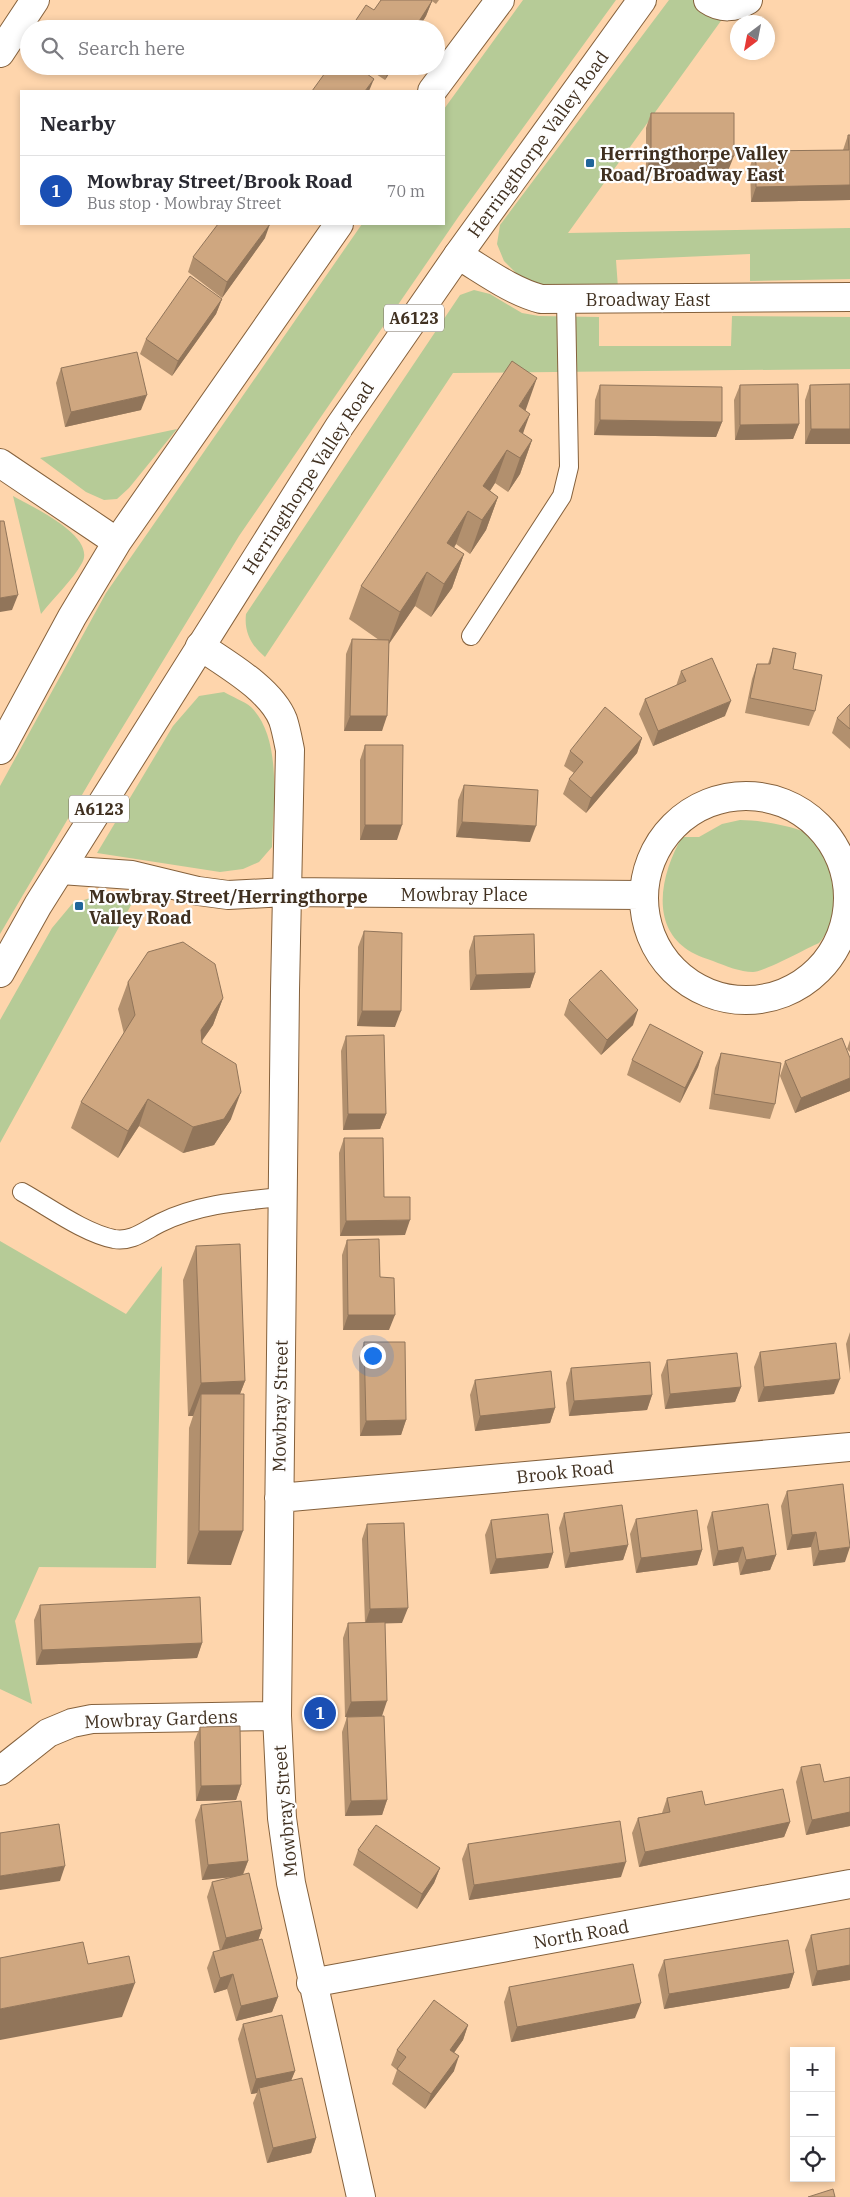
<!DOCTYPE html>
<html lang="en">
<head>
<meta charset="utf-8">
<style>
  body { margin:0; font-family:"IBM Plex Serif",serif; background:#f7f7f7; color:#2b2b33 }
  .controls { position:absolute; right:15px; bottom:15px; display:grid; overflow:hidden; border-radius:0px; box-shadow:0 2px 8px #0003 }
  .controls button { width:45px; height:45px; display:grid; place-items:center; padding:0; border:0; border-bottom:1px solid #e1e1e2; background:#fff; color:#2b2b33; font:25px sans-serif }
  .compass { position:absolute; left:730px; top:15px; width:45px; height:45px; border-radius:50%; background:#fff; box-shadow:0 2px 8px #0003; rotate:212deg }
  .you { position:absolute; left:372px; top:1355px; width:18px; height:18px; margin:-12px; border:4px solid #fff; border-radius:50%; background:#1a73e8; box-shadow:0 0 0 8px #1a73e833 }
  .badge { display:grid; place-items:center; width:32px; height:32px; border-radius:50%; background:#2563eb; color:#fff; font-size:16px; font-weight:700 }
  .pin { position:absolute; translate:-50% -50%; border:2px solid #fff; box-shadow:0 1px 5px #0006 }
  .list { margin:0; padding:0; list-style:none }
  h2 { display:flex; justify-content:space-between; align-items:center; height:65px; margin:0; padding:0 20px; font-size:21px }
  h2 small { font-size:16px; font-weight:400; color:#7c7c81 }
  .list li { display:grid; grid-template-columns:32px 1fr auto; gap:15px; align-items:center; box-sizing:border-box; height:70px; padding:0 20px; border-top:1px solid #e1e1e2 }
  .list b { display:block; font-size:19px; white-space:nowrap }
  .list p { margin:0; font-size:16px; white-space:nowrap; color:#7c7c81 }
  .list em { font-size:16px; font-style:normal; color:#7c7c81 }
  .icon { flex:none; width:28px; height:28px; fill:none; stroke:currentColor; stroke-width:2; stroke-linecap:round; stroke-linejoin:round }
  .map { position:relative; flex:none; width:850px; height:2197px; overflow:hidden }
  .search { position:absolute; background:#fff; box-shadow:0 2px 8px #0003; left:20px; top:20px; width:425px; height:55px; display:flex; align-items:center; gap:12px; box-sizing:border-box; padding:0 18px; border-radius:28px; color:#7c7c81; font-size:19px }
  .panel { position:absolute; background:#fff; box-shadow:0 2px 8px #0003; left:20px; top:90px; width:425px; height:135px; border-radius:0px }
  .map>svg:first-child { display:block }
  .green { fill:#b6cb97 }
  .lines { fill:none; stroke-linecap:round; stroke-linejoin:round }
  .lane-casing { stroke:#85613c; stroke-width:20 }
  .street-casing { stroke:#85613c; stroke-width:30 }
  .primary-casing { stroke:#85613c; stroke-width:30 }
  .lane { stroke:#fff; stroke-width:18 }
  .street { stroke:#fff; stroke-width:28 }
  .primary { stroke:#fff; stroke-width:28 }
  .wall { fill:#b2906e }
  .shaded-wall { fill:#91755a }
  .building { fill:#cfa780; stroke:#91755a }
  .poi-dot { fill:#20659a; stroke:#fefefe; stroke-width:2 }
  .labels { text-anchor:middle; dominant-baseline:central; stroke-width:4.5; stroke-linejoin:round; paint-order:stroke }
  .shield { fill:#fefefe; stroke:#796e63; stroke-width:1 }
  .shield-label { font-size:16px; font-weight:bold; fill:#403020 }
  .street-label { font-size:18px; fill:#403020; stroke:#fefefe }
  .poi-label { font-size:18px; font-weight:bold; fill:#403020; stroke:#fefefe; text-anchor:start }
</style>
</head>
<body>
<div class="map">
<svg width="850" height="2197" viewBox="0 0 850 2197">
  <rect width="100%" height="100%" fill="#fed5ac"/>
  <!-- green -->
  <path class="green" d="M523,0H616L459,216L239,536L99,766L0,934V786L106,593L362,224H444V109Z
    M669,0H736L568,233L850,228V279L750,281V254L616,260L618,288L544,290L520,277L504,261L497,244L500,225Z
    M474,290L490,294L522,313L539,316L599,317V346H731L732,316L850,317V369L453,373L265,657C251,645 244,632 246,614L460,295Z
    M177,429L129,488L117,499L104,500L86,492L40,458Z
    M13,496C32,507 97,536 82,563C72,581 54,597 41,614Z
    M224,692C232,697 244,701 251,707C283,739 273,806 272,847L259,862L243,869L220,872L97,853L173,726L199,696Z
    M740,820C758,820 788,825 805,832C826,840 836,884 835,904C835,917 828,933 819,943C807,948 764,972 753,972C740,972 726,966 713,961C704,958 693,954 685,948C649,921 663,870 682,837H699L722,824Z
    M96,896L135,898L0,1143V1020L52,928L72,904Z
    M0,1241L126,1314L162,1266L156,1568L39,1567L15,1621L32,1704L0,1689Z"/>
  <g class="lines">
    <defs>
      <path id="lane" d="M471,636L562,496L569,467L566,299
        M22,1192C49,1207 84,1233 114,1239C132,1242 144,1231 160,1223C198,1204 241,1201 282,1197"/>
      <path id="street" d="M708,0C721,9 735,8 748,0
        M0,53L35,0
        M432,91L500,0
        M458,255C485,271 511,291 541,299L850,297
        M0,463L117,542
        M200,646C226,664 271,689 283,720C286,729 288,740 290,750L285,990L277,1716L282,1818L291,1883L361,2197
        M0,750L72,617L117,542L339,224
        M644 898a102 102 0 1 1 204 0a102 102 0 1 1-204 0Z
        M61,870L132,875L198,891L228,895L286,892L641,895
        M279,1498L850,1447
        M0,1771L48,1733L72,1723L92,1719L277,1716
        M311,1983L850,1884"/>
      <path id="primary" d="M0,973L38,905L339,427L458,255L642,0"/>
    </defs>
    <!-- lane casing -->
    <use href="#lane" class="lane-casing"/>
    <!-- street casing -->
    <use href="#street" class="street-casing"/>
    <!-- primary casing -->
    <use href="#primary" class="primary-casing"/>
    <!-- lane -->
    <use href="#lane" class="lane"/>
    <!-- street -->
    <use href="#street" class="street"/>
    <!-- primary -->
    <use href="#primary" class="primary"/>
  </g>
  <!-- wall -->
  <path class="wall" d="M381,0H439L436,4L432,1L426,16L418,29H352L354,23L374,10Z
    M364,66H394L385,80Z
    M651,113L728,171H646V128Z
    M848,135H850V200L751,202L750,166L756,151L843,150Z
    M265,238L222,298L188,272L193,257Z
    M222,299L216,314L172,376L140,354L146,339Z
    M61,368L141,410L65,427L56,383Z
    M850,384V444H805V400L810,385Z
    M600,385L722,422L716,437L594,435L595,400Z
    M740,385L799,424L793,439L735,440L734,400Z
    M526,411L523,434L532,440L520,474L508,492L495,483L490,491L498,497L486,530L470,554L456,544L454,548L464,554L452,588L431,617L415,606L389,644L382,731H344L346,654L352,639L379,640L349,619L361,586Z
    M773,648L793,669L815,711L809,726L745,713L752,679L757,664H768Z
    M681,671L725,716L653,746L639,714L645,699L676,686Z
    M850,704V749L832,733L837,718Z
    M642,738L637,753L586,813L563,794L569,779L574,773L564,766L570,751Z
    M365,745L397,840H360V760Z
    M464,785L530,842L456,837L458,800Z
    M364,931L395,1027L357,1026L358,947Z
    M474,936L535,973L530,988L470,990L469,951Z
    M128,982L223,998L213,1025L202,1041V1043L231,1119L214,1145L183,1153L139,1126L118,1158L71,1128L81,1102L124,1034L118,1009Z
    M569,1000L633,1025L601,1055L564,1015Z
    M346,1036L386,1114L380,1129L343,1130L341,1051Z
    M850,1040V1052L847,1049Z
    M703,1052L698,1067L680,1103L627,1075L632,1060Z
    M721,1053L775,1104L770,1119L709,1109L715,1068Z
    M850,1058V1091L795,1113L780,1076L785,1061Z
    M344,1138L384,1197L405,1235L340,1236L339,1153Z
    M347,1240L380,1277L389,1330H343L342,1255Z
    M196,1246L245,1381L240,1394L231,1565L187,1564L189,1428L193,1416H188L183,1280Z
    M850,1332V1374L846,1344Z
    M364,1342L406,1420L401,1435L360,1436L359,1358Z
    M760,1352L834,1394L758,1402L754,1367Z
    M667,1360L741,1387L735,1402L665,1409L661,1375Z
    M571,1368L652,1395L647,1410L569,1416L566,1383Z
    M475,1380L555,1408L550,1423L475,1431L470,1395Z
    M787,1491L845,1562L813,1566L811,1547L787,1550L781,1506Z
    M712,1512L776,1555L770,1570L740,1575L738,1562L713,1566L707,1527Z
    M564,1513L628,1545L623,1560L565,1568L559,1528Z
    M636,1519L702,1550L697,1565L636,1573L630,1534Z
    M491,1520L553,1553L548,1568L490,1574L485,1535Z
    M367,1524L402,1623H385L382,1716L345,1717L343,1638L348,1623H365L362,1539Z
    M40,1605L202,1643L197,1658L36,1665L34,1620Z
    M347,1717L387,1800L382,1815L345,1816L342,1732Z
    M200,1727L241,1785L236,1800L196,1801L194,1742Z
    M801,1767L824,1782L850,1777V1826L806,1835L796,1782Z
    M667,1798L705,1805L790,1822L784,1837L639,1867L632,1833L638,1818L662,1813Z
    M201,1805L248,1861L243,1875L262,1929L258,1940L278,1997L272,2012L236,2021L227,1989L214,1993L207,1968L213,1952L220,1951L207,1897L212,1882L235,1877L202,1880L195,1820Z
    M468,1844L621,1877L469,1900L462,1859Z
    M358,1850L440,1868L434,1883L417,1909L353,1865Z
    M850,1928V1980L812,1986L805,1950L811,1935Z
    M664,1960L794,1973L789,1988L664,2009L658,1975Z
    M509,1987L635,2018L511,2042L504,2002Z
    M243,2024L295,2071L291,2080L316,2138L311,2153L267,2163L253,2103L257,2093L251,2094L238,2039Z
    M468,2025L463,2040L454,2053V2071L425,2109L392,2084L397,2070L391,2065L397,2050Z"/>
  <!-- shaded-wall -->
  <path class="shaded-wall" d="M432,1L426,16L418,29H414Z
    M390,66H394L385,80Z
    M374,79L369,91H365Z
    M651,156H734L728,171H646Z
    M850,185V200L751,202L756,187Z
    M270,224L265,238L222,298L227,282Z
    M222,299L216,314L172,376L178,361Z
    M537,378L525,412L519,406Z
    M147,395L141,410L65,427L71,412Z
    M530,414L518,447L519,431Z
    M600,420L722,422L716,437L594,435Z
    M799,424L793,439L735,440L740,425Z
    M811,429H850V444H805Z
    M532,440L520,474L508,492L520,458Z
    M507,450L495,483L474,515L483,486Z
    M498,497L486,530L470,554L482,520Z
    M468,511L456,544L435,576L447,543Z
    M464,554L452,588L431,617L444,584Z
    M427,572L415,606L388,645L400,612Z
    M18,595L12,610L0,612V598Z
    M731,701L725,716L653,746L658,731Z
    M350,716H387L382,731H344Z
    M642,738L637,753L586,813L591,798Z
    M462,822L536,826L530,842L456,837Z
    M365,825H402L397,840H360Z
    M535,973L530,988L470,990L476,975Z
    M223,998L213,1025L191,1056L201,1030Z
    M638,1010L633,1025L601,1055L607,1040Z
    M362,1011H401L395,1027L357,1026Z
    M703,1052L698,1067L680,1103L685,1088Z
    M850,1078V1091L795,1113L801,1098Z
    M241,1092L231,1119L214,1145L183,1153L193,1127Z
    M148,1099L139,1126L118,1158L128,1131Z
    M348,1114H386L380,1129L343,1130Z
    M410,1220L405,1235L340,1236L346,1221Z
    M348,1315H395L389,1330H343Z
    M840,1379L834,1394L758,1402L764,1387Z
    M245,1381L232,1414L201,1394L193,1416H188L201,1383Z
    M741,1387L735,1402L665,1409L670,1394Z
    M652,1395L647,1410L569,1416L574,1401Z
    M555,1408L550,1423L475,1431L480,1416Z
    M406,1420L401,1435L360,1436L366,1421Z
    M199,1531H243L231,1565L187,1564Z
    M816,1532L811,1547L787,1550L792,1535Z
    M628,1545L623,1560L565,1568L570,1553Z
    M743,1547L738,1562L713,1566L718,1551Z
    M850,1547L845,1562L813,1566L819,1551Z
    M702,1550L697,1565L636,1573L641,1558Z
    M553,1553L548,1568L490,1574L496,1559Z
    M776,1555L770,1570L740,1575L746,1560Z
    M408,1608L402,1623L365,1624L370,1609Z
    M202,1643L197,1658L36,1665L42,1650Z
    M387,1701L382,1716L345,1717L351,1702Z
    M241,1785L236,1800L196,1801L201,1786Z
    M387,1800L382,1815L345,1816L351,1801Z
    M850,1812V1826L806,1835L812,1820Z
    M790,1822L784,1837L639,1867L645,1852Z
    M248,1861L242,1876L202,1880L208,1865Z
    M626,1862L621,1877L469,1900L474,1885Z
    M65,1866L60,1881L0,1890V1876Z
    M440,1868L434,1883L417,1909L422,1894Z
    M262,1929L257,1944L220,1953L226,1938Z
    M850,1965V1980L812,1986L817,1971Z
    M794,1973L789,1988L664,2009L669,1994Z
    M233,1974L227,1989L214,1993L220,1978Z
    M135,1983L122,2017L0,2040V2009Z
    M278,1997L272,2012L236,2021L241,2006Z
    M641,2003L635,2018L511,2042L517,2027Z
    M468,2025L463,2040L445,2065L450,2050Z
    M459,2056L454,2071L425,2109L431,2094Z
    M295,2071L289,2086L259,2088L257,2093L251,2094L256,2079Z
    M316,2138L311,2153L267,2163L273,2148Z"/>
  <!-- building -->
  <path class="building" d="M381,0H431L432,1L414,29H362L354,23L366,5L374,10Z
    M330,66H356L374,79L365,91H312Z
    M651,113H734V156H651Z
    M848,135H850V185L756,187V151L849,150Z
    M218,224H270L227,282L193,257Z
    M190,276L222,299L178,361L146,339Z
    M137,352L147,395L71,412L61,368Z
    M512,361L537,378L519,406L530,414L519,431L532,440L520,458L507,450L483,486L498,497L482,520L468,511L447,543L464,554L444,584L427,572L400,612L361,586Z
    M798,384L799,424L740,425V385Z
    M850,384V429H811L810,385Z
    M600,385L722,387V422L600,420Z
    M0,521H4L18,595L0,598Z
    M352,639L389,640L387,716H350Z
    M773,648L796,653L793,669L822,675L815,711L750,698L757,664H770Z
    M712,658L731,701L658,731L645,699L686,681L681,671Z
    M850,704V729L837,718Z
    M605,707L642,738L591,798L569,779L583,762L570,751Z
    M365,745H403L402,825H365Z
    M464,785L538,790L536,826L462,822Z
    M364,931L402,933L401,1011H362Z
    M534,934L535,973L476,975L474,936Z
    M183,942L215,964L223,998L201,1030L202,1043L236,1064L241,1092L224,1119L193,1127L148,1099L128,1131L81,1102L135,1015L128,982L148,952Z
    M601,970L638,1010L607,1040L569,1000Z
    M650,1024L703,1052L685,1088L632,1060Z
    M384,1035L386,1114H348L346,1036Z
    M842,1038L850,1058V1078L801,1098L785,1061Z
    M721,1053L781,1063L775,1104L714,1094Z
    M344,1138H383L384,1197H410V1220L346,1221Z
    M379,1239L380,1277L394,1278L395,1315H348L347,1240Z
    M240,1244L245,1381L201,1383L196,1246Z
    M364,1342H405L406,1420L366,1421Z
    M836,1343L840,1379L764,1387L760,1352Z
    M737,1353L741,1387L670,1394L667,1360Z
    M650,1362L652,1395L574,1401L571,1368Z
    M551,1371L555,1408L480,1416L475,1380Z
    M201,1394H244L243,1531H199Z
    M843,1484L850,1547L819,1551L816,1532L792,1535L787,1491Z
    M768,1504L776,1555L746,1560L743,1547L718,1551L712,1512Z
    M622,1505L628,1545L570,1553L564,1513Z
    M697,1510L702,1550L641,1558L636,1519Z
    M548,1514L553,1553L496,1559L491,1520Z
    M404,1523L408,1608L370,1609L367,1524Z
    M200,1597L202,1643L42,1650L40,1605Z
    M385,1622L387,1701L351,1702L348,1623Z
    M384,1716L387,1800L351,1801L347,1717Z
    M240,1726L241,1785L201,1786L200,1727Z
    M820,1764L824,1782L850,1777V1812L812,1820L801,1767Z
    M783,1789L790,1822L645,1852L638,1818L670,1812L667,1798L702,1791L705,1805Z
    M241,1801L248,1861L208,1865L201,1805Z
    M620,1821L626,1862L474,1885L468,1844Z
    M59,1824L65,1866L0,1876V1833Z
    M376,1825L440,1868L422,1894L358,1850Z
    M249,1873L262,1929L226,1938L212,1882Z
    M850,1928V1965L817,1971L811,1935Z
    M262,1939L278,1997L241,2006L233,1974L220,1978L213,1952Z
    M788,1940L794,1973L669,1994L664,1960Z
    M83,1942L88,1964L129,1956L135,1983L0,2009V1958Z
    M633,1964L641,2003L517,2027L509,1987Z
    M434,2000L468,2025L450,2050L459,2056L431,2094L397,2069L406,2057L397,2050Z
    M282,2015L295,2071L256,2079L243,2024Z
    M302,2078L316,2138L273,2148L259,2088Z
    M833,2189L835,2197H808Z"/>
  <!-- markers -->
  <g class="poi-dot">
    <rect x="585" y="158" width="10" height="10" rx="2.5"/>
    <rect x="74" y="901" width="10" height="10" rx="2.5"/>
  </g>
  <g class="labels">
    <!-- shield labels -->
    <g class="shield">
      <rect x="384" y="304.5" width="60" height="27" rx="4"/>
      <rect x="69" y="795.5" width="60" height="27" rx="4"/>
    </g>
    <g class="shield-label">
      <text x="414" y="318">A6123</text>
      <text x="99" y="809">A6123</text>
    </g>
    <!-- street labels -->
    <g class="street-label">
      <text transform="translate(538 144) rotate(-54)">Herringthorpe Valley Road</text>
      <text x="648" y="299">Broadway East</text>
      <text transform="translate(308 478) rotate(-57)">Herringthorpe Valley Road</text>
      <text x="464" y="894">Mowbray Place</text>
      <text transform="translate(280 1406) rotate(-89)">Mowbray Street</text>
      <text transform="translate(565 1472) rotate(-6)">Brook Road</text>
      <text transform="translate(161 1719) rotate(-2)">Mowbray Gardens</text>
      <text transform="translate(285 1811) rotate(-95)">Mowbray Street</text>
      <text transform="translate(581 1934) rotate(-10)">North Road</text>
    </g>
    <!-- poi labels -->
    <g class="poi-label">
      <text x="600" y="153">Herringthorpe Valley<tspan x="600" dy="21">Road/Broadway East</tspan></text>
      <text x="89" y="896">Mowbray Street/Herringthorpe<tspan x="89" dy="21">Valley Road</tspan></text>
    </g>
  </g>
</svg>
<div class="controls">
<button>+</button>
<button>−</button>
<button><svg class="icon" aria-label="locate" viewBox="0 0 24 24"><circle cx="12" cy="12" r="6"/><path d="M12 2v4M12 18v4M2 12h4M18 12h4"/></svg></button>
</div>
<svg class="compass" viewBox="-18 -18 36 36"><path d="M0-13l5 13h-10z" fill="#e53935"/><path d="M0 13l5-13h-10z" fill="#7c7c81"/></svg>
<div class="you"></div>
<div class="pin badge" style="left:320px;top:1713px;background:#1a4fb4">1</div>
<div class="search"><svg class="icon" aria-label="search" viewBox="0 0 24 24"><circle cx="10" cy="10" r="6"/><path d="M15 15l6 6"/></svg>Search here</div>
<section class="panel">
<h2>Nearby<small></small></h2>
<ul class="list">
<li><span class="badge" style="background:#1a4fb4">1</span><div><b>Mowbray Street/Brook Road</b><p>Bus stop · Mowbray Street</p></div><em>70 m</em></li>
</ul>
</section>
</div>
</body>
</html>
